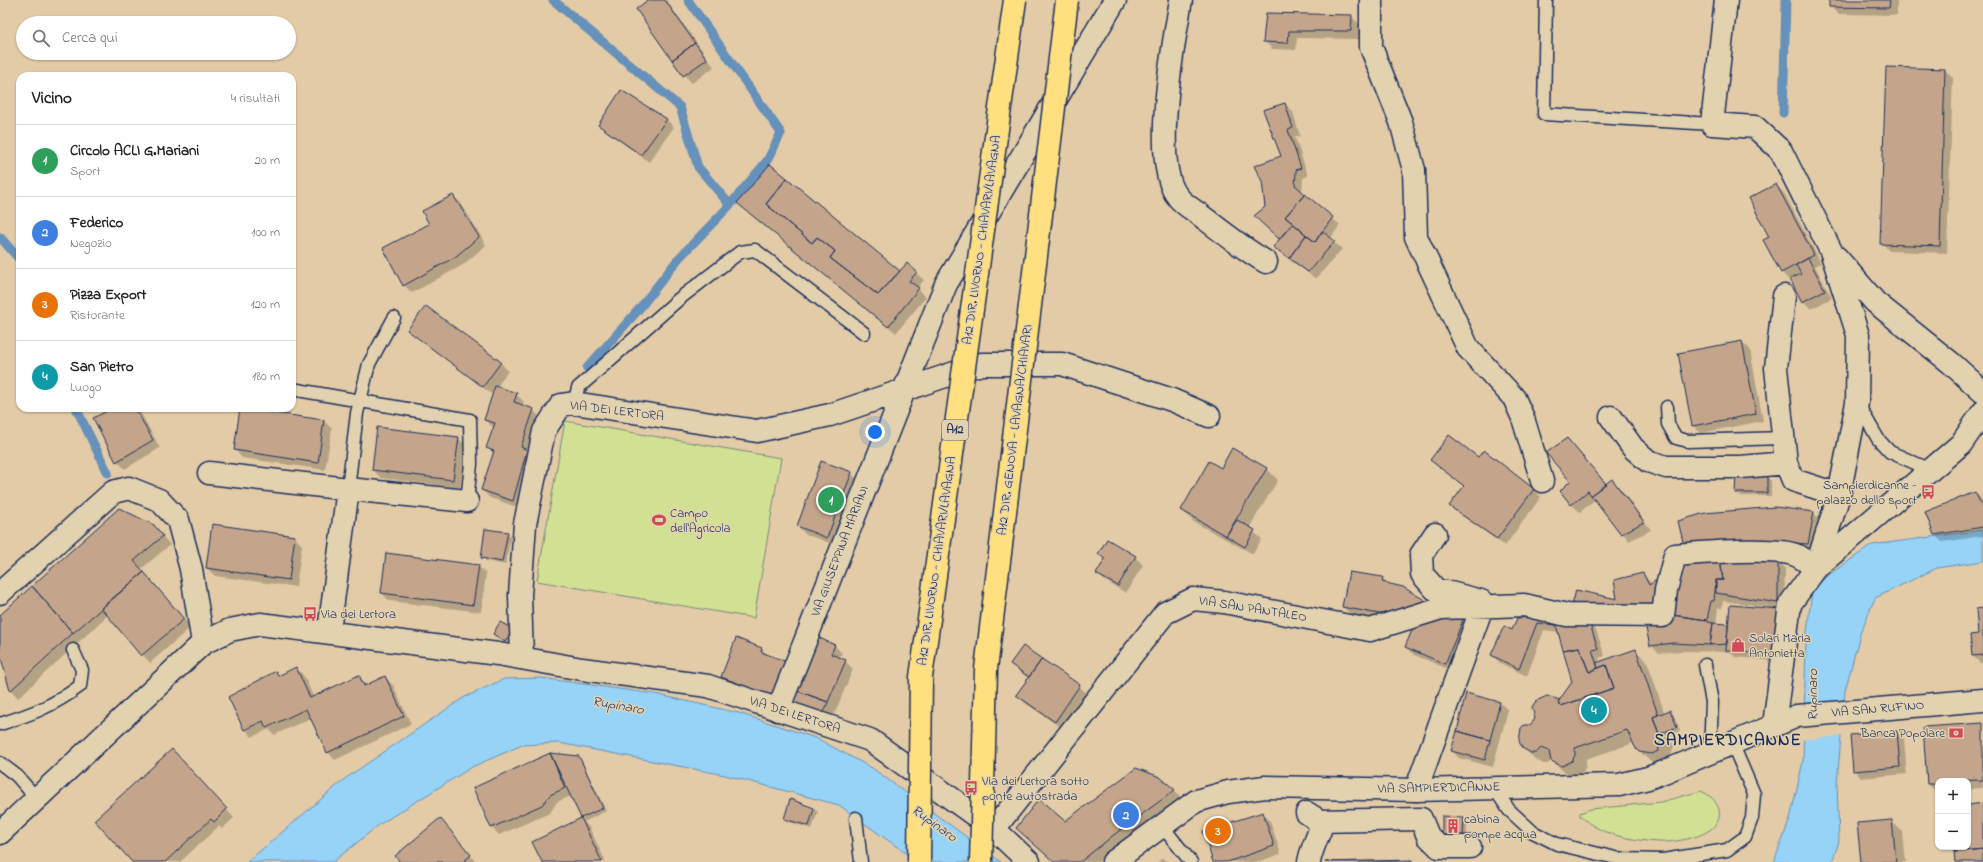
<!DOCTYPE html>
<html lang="it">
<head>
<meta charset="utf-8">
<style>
  body { margin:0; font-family:"Indie Flower",sans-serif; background:#f2f2f2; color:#222 }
  .controls { position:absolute; right:12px; bottom:12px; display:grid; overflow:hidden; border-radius:8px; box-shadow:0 1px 3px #0004 }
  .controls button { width:36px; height:36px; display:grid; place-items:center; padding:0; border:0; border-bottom:1px solid #e0e0e0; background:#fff; color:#222; font:20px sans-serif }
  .you { position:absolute; left:875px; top:432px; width:14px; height:14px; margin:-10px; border:3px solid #fff; border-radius:50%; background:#1a73e8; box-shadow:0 0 0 6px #1a73e833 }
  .badge { display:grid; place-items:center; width:26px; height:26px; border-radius:50%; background:#0b8043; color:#fff; font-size:13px; font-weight:700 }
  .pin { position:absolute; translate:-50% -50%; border:2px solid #fff; box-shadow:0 1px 4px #0006 }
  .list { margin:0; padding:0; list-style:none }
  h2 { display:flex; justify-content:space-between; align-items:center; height:52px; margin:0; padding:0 16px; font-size:17px }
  h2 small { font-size:13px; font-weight:400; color:#767676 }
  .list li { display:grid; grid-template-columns:26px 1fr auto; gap:12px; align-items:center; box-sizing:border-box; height:72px; padding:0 16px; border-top:1px solid #e0e0e0 }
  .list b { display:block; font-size:15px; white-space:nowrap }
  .list p { margin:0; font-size:13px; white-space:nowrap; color:#767676 }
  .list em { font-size:13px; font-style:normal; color:#767676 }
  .icon { flex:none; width:22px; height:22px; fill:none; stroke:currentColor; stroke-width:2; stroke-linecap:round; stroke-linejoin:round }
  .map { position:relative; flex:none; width:1983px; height:862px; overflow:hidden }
  .search { position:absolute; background:#fff; box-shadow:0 1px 3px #0004; left:16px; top:16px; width:280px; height:44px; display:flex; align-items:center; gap:10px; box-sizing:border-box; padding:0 14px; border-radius:22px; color:#767676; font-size:15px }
  .panel { position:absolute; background:#fff; box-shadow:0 1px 3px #0004; left:16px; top:72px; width:280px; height:340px; border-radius:12px }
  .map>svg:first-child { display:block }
  .green { fill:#d1e093; stroke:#768878 }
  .water { fill:#97d2f7; stroke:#6591ba }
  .pier { fill:#e3cba7 }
  .shadow { fill:#0003; fill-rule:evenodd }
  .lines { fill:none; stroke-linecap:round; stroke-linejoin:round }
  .stream { stroke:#6591ba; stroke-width:9 }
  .building { fill:#c4a58b; stroke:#1b2f5e }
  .lane-casing { stroke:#1b2f5e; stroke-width:15 }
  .street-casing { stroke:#1b2f5e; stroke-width:25 }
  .secondary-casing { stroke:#1b2f5e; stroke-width:25 }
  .lane { stroke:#e3d2af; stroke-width:12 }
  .street { stroke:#e3d2af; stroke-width:22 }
  .secondary { stroke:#e3d2af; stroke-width:22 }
  .highway-bridge-casing { stroke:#1b2f5e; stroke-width:25; stroke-linecap:butt }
  .highway-bridge { stroke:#ffdf80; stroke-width:22 }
  .labels { text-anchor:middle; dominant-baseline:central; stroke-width:3; stroke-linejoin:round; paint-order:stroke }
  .shield { fill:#e3d2af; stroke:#576076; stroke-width:1 }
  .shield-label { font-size:12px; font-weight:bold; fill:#1b2f5e }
  .street-label { font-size:13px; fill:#1b2f5e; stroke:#e3d2af }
  .poi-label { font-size:13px; fill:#1b2f5e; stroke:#e3d2af; text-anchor:start }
  .water-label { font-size:14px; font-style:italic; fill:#273f6d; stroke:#e3d2af }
  .district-label { font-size:17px; font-weight:bold; letter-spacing:1px; fill:#1b2f5e; stroke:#e3d2af }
</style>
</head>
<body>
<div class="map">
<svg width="1983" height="862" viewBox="0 0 1983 862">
  <rect width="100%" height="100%" fill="#e3cba7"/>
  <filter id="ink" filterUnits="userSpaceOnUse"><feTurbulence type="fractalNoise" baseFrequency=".025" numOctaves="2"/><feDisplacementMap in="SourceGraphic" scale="8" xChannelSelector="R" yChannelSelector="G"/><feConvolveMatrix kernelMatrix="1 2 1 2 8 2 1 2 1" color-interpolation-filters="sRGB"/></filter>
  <g filter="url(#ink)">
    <!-- green -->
    <path class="green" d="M565,421L781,458L754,618L537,581Z
      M1701,791C1711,796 1716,800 1719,810C1725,836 1675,843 1658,842C1644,841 1628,839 1615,835C1601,831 1590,825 1580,816V813L1591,809L1661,802Z"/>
    <!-- water -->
    <path class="water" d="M1983,530V561L1937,568L1875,598L1860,634L1845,691L1837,783L1839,841L1832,862H1774L1790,819L1803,761L1806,639L1812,591L1827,576L1872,545Z
      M541,678L655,694L739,713L816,738L872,768L1001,862H918L839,805L725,775L559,743L522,745L472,767L380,824L333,862H247L346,778L463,698L504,679Z"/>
    <!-- pier -->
    <path class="pier" d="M1802,709L1845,711L1843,736L1801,740Z"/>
    <!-- shadow -->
    <path class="shadow" d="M650,0L667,1L714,67L692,83L684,75Z
      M1830,0H1897V15L1838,14L1830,6Z
      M1267,14L1351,16L1359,24V39L1297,38L1296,50L1272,49L1264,41Z
      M1887,68L1945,70L1953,78L1947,253L1889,251L1882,243Z
      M621,91L667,120L674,127L649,162L607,132L599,125Z
      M1285,104L1293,112L1300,136L1295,137L1308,176L1303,178L1302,193L1340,225L1330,239L1342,249L1316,279L1282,254L1274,247L1280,239L1263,224L1266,207L1282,157Z
      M1776,185L1784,193L1821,263L1815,266L1832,298L1811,309L1803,301L1791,280L1790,281L1782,273L1765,240L1770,237Z
      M453,196L461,203L486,245L463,265L412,293L404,285L430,225Z
      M746,210L901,273H916L924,280L917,288L926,297L896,333Z
      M426,307L501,363L508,371L496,388L516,394L524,402L522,406L533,410L541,418L520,508L490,498L482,490L494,454L488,448L494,428L485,420L495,388L491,394L409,330Z
      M1742,342L1750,349L1763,421L1701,433L1693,426Z
      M116,408H138L160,448L125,469L117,461Z
      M324,421L332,429L325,470L242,458L235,450Z
      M458,438L466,446L460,488L381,478L373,470Z
      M1574,447L1607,484L1612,480L1620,488L1651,530L1629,541L1596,499L1580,512L1572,505L1561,491L1571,481Z
      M1479,458L1533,489L1541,497L1505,546L1458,513L1451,505L1465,487L1431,460Z
      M1266,468L1278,480L1249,528L1262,539L1253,554L1194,522L1182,510L1221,469Z
      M851,473L859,481L835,545L805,534L798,526Z
      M1737,476L1767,477L1771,481V496H1740L1736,492Z
      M1975,493L1983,500V536L1942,542L1934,534Z
      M1813,513L1821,521L1816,552L1760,548Z
      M154,526L170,545L141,569L191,627L150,663L108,615L18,698L11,690L0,652V616Z
      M507,533L511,537L505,565L486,561L482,557Z
      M294,537L302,545L296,587L215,576L207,568Z
      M1099,554L1135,557L1143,565L1126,593L1105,581L1097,574L1105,560Z
      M1720,560H1778L1785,568L1783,662L1735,657L1730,652L1681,651L1659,653L1651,645ZM1723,601L1768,607L1767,609L1729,625L1716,624L1718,608H1722Z
      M478,566L486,574L481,612L389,601L382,593Z
      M1643,574L1652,584L1618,600Z
      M1382,578L1389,585L1403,625L1351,615L1343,607Z
      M1983,609V663H1980L1972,655L1979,635Z
      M1442,617L1463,621L1470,628L1453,671L1414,655L1406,647Z
      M1518,619L1588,622L1596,630L1605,656L1599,658L1600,662L1635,650L1647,661L1665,714L1670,712L1674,715L1680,731L1666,736L1674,745L1669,763L1664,765L1652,763L1637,749L1634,743L1586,759V766L1583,772L1574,777L1564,772L1552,760L1548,764H1543L1535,759L1523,748L1531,726L1560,701L1573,682L1559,632L1544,630L1527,676L1500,663L1492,655L1513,631Z
      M500,623L516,634L509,644L494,634Z
      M737,639L762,649L769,656L784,705L730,684L722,676Z
      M834,645L842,653L839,659L845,661L853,669L830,725L798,712Z
      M1024,647L1079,686L1087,694L1063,729L1025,703L1017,695L1029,679L1011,664Z
      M296,668L304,676L314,698L359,677L367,685L385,677L393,685L411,724L335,760L328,752L311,718L274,735L269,729L252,737L245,729L276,673L280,676Z
      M1467,694L1500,703L1508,710L1493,767L1459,758L1452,751Z
      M1983,723V788L1968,789V781H1938V792H1936L1928,784L1924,728Z
      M1896,732L1904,739L1907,774L1861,778L1854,770Z
      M550,754L578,757L582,761L606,811L584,822L589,827L606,862H543L533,843L583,819L571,796L557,802L550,813L499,835L491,827Z
      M180,758L234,818L222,829L219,826L180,862H133Z
      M1174,790L1182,798L1122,841L1098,862H1055L1065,822Z
      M790,800L814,809L818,812L812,829L789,822L785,818Z
      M1263,813L1270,821L1281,854L1257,862H1214Z
      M1464,818L1467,822V839L1446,838L1443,835Z
      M440,819L476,862H402Z
      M1891,821L1903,832L1906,862H1862Z
      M1163,858L1167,862H1157Z"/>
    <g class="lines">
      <!-- stream -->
      <path class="stream" d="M553,0L680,107L698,167L730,205
        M1783,113L1786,0
        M0,237L20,260
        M587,368L640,308L679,258L730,205L767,161L781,133L688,0
        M76,408L108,473"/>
    </g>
    <!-- building -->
    <path class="building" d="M648,0H665L695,43L672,60L636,9Z
      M1829,0H1890L1889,8L1829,7Z
      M1266,13L1352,15L1351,31H1289L1288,43L1263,42Z
      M695,43L707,59L683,76L672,60Z
      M1886,67L1945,69L1940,246L1880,244Z
      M621,90L667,119L641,155L598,125Z
      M1285,103L1293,128L1288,130L1301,168L1296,170L1295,185L1305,194L1285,217L1293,223L1279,239L1254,216L1265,207L1262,181L1254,166L1281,156L1263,110Z
      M770,164L787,178L766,204L812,243L817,237L835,251L830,258L878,295L907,263L917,272L909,281L919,288L888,327L737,203Z
      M787,178L900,271L878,295L830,258L835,251L817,237L812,243L766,204Z
      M1776,184L1814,255L1781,273L1763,240L1769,237L1749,198Z
      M1305,194L1333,217L1315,242L1285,217Z
      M453,195L479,237L455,257L403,286L383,248L429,224L422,211Z
      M1293,223L1306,235L1289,258L1273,247Z
      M1322,231L1335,241L1308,272L1289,258L1306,235L1315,242Z
      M1808,258L1825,290L1802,302L1790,279L1801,274L1796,265Z
      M426,306L501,362L483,387L407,330Z
      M1742,341L1756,414L1692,426L1678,353Z
      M495,386L517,393L514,402L534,409L521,447L527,450L513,501L481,490L494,451L486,448L495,423L484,420Z
      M113,408H135L153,440L116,462L93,418Z
      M240,408L324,420L318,463L234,450Z
      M377,427L459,437L453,480L372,470Z
      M1449,435L1478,457L1484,450L1534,489L1497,539L1449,506L1464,486L1430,460Z
      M1567,438L1606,484L1591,495L1588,491L1571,505L1560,491L1570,481L1546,453Z
      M1232,448L1267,468L1226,536L1181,510L1209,461L1221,468Z
      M821,461L852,472L827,538L797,526Z
      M1736,475L1767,476V493H1735Z
      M1612,479L1644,522L1621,534L1591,495Z
      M1975,492L1983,509V527L1934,535L1925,512Z
      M1775,507L1814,512L1808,544L1751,540L1685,550L1678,521L1705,513Z
      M119,508L154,525L163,536L134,561L144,572L73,633L32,586Z
      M1237,520L1255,530L1245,547L1226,536Z
      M212,524L295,536L289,580L206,568Z
      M485,529L508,532L502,562L481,558Z
      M1107,539L1136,556L1118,586L1096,574L1105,559L1098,554Z
      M386,553L479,565L473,605L381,593Z
      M1720,559H1778V603L1716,593V580H1723Z
      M1720,559L1723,580H1716L1714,601H1711L1707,620L1672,615L1684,562Z
      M144,572L184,619L141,656L101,608Z
      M1349,572L1383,577L1382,582L1403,587L1428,602L1395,617L1342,607Z
      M1643,573L1649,585L1655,581L1662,593L1652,612L1571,609L1576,590L1617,599L1614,580Z
      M32,586L73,633L10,691L0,654V615Z
      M1730,605L1780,609L1775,654L1726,650Z
      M1983,608V655L1972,656L1970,635L1978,634L1976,609Z
      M1672,615L1707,620L1708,622L1713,623L1710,645L1673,643L1650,646L1645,624Z
      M1442,616L1463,620L1445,664L1405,647L1415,623Z
      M1558,616L1589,621L1598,649L1592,650L1598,668L1589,672L1579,647L1563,650L1556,625Z
      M1558,616L1556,625L1537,623L1519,669L1491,655L1504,626L1512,630L1517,618Z
      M500,622L513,629L505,642L493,634Z
      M1713,623L1728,624L1727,644L1710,645Z
      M817,637L835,645L831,654L846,660L828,702L795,690Z
      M736,638L762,648L761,652L790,663L777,698L721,677Z
      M1023,646L1042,659L1029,677L1010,664Z
      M1579,647L1589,672L1606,665L1614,688L1561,706L1558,702L1572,682L1563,650Z
      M1636,649L1658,715L1653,717L1659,734L1664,732L1658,751L1652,754L1639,752L1636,749L1627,730L1575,748V755L1572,761L1562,766L1551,761L1549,751L1541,748L1536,753H1531L1522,748L1519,741L1521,728L1524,725H1530L1535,719L1532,707L1536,701L1547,696L1560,700L1558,702L1561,706L1614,688L1606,665L1598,668L1596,663Z
      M1042,659L1080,685L1055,722L1016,695Z
      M296,667L310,698L359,675L364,686L385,676L404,716L327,753L306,709L266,728L263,721L244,730L228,697L276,671L278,676Z
      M795,690L828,702L822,718L789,705Z
      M1466,693L1500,702L1490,740L1457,731Z
      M1670,710L1677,727L1659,734L1653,717Z
      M1983,723V780L1938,781V784H1927L1923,727Z
      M1457,731L1490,740L1485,760L1451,751Z
      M1897,731L1900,767L1853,771L1850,735Z
      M172,749L227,809L214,822L211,819L165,862H132L94,820Z
      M550,753L565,788L550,795L542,805L491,828L473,788Z
      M550,753L579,756L603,808L581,818Z
      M1136,768L1160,777L1175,790L1115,834L1080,862H1054L1016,828L1039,799L1065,821Z
      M790,799L814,808L809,826L784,819Z
      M1983,803V849L1954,852L1953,847H1968V805Z
      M1263,812L1274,846L1227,862H1213L1203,831Z
      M1442,816L1464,817L1463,836L1442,835Z
      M440,818L471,855L465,860L466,862H400L395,856Z
      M581,818L602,862H542L532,842Z
      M1892,820L1896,862H1861L1857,823Z
      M1983,849V862H1955L1954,852Z
      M1412,860V862H1325L1367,861Z"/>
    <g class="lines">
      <defs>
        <path id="lane" d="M1546,0L1544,114L1712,124
          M292,389L470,420L471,464L467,501
          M574,403L578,388L679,299L740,252L755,250L864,333
          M1858,404L1878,439L1890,452L1931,470
          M1667,407L1668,424L1676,438L1688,441L1783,438
          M348,489L357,413L369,364L394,318
          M1705,665L1712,702L1710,753
          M0,724C32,714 53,706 80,686L82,670L73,650
          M0,763L17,776L37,799
          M1494,788L1509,810L1533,832L1557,844L1620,859L1663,860L1727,850L1745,837L1752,818L1754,794L1732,743
          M856,818L861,862
          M1162,826L1191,862"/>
        <path id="street" d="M1181,0C1174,42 1150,164 1178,197C1183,204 1192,209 1199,214C1221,231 1242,248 1266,262
          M1371,0V47L1401,122L1414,170L1416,237L1468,348L1514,398L1523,418L1542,481
          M1837,258L1875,302L1951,363L1983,392
          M1784,296L1776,368L1786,463L1793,480L1839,495
          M1611,417L1633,448L1648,461L1666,467H1741L1786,463
          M209,473L348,489
          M0,593L113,492L129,488L159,500L178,520L191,569L203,643
          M329,631L348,489L467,501
          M522,658L520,595L525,524L544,431L561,405L574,403L757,431L830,415L981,364H1062L1172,400L1209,416
          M778,710L946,284L1115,0
          M1416,790L1482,607L1481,601L1435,589L1422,574L1421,555L1435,534
          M1307,813L1315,818L1321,827C1317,839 1311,850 1309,862
          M1317,821L1421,819L1428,836L1439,847H1470
          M994,829L1165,613L1193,599L1224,602L1370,630L1441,608L1524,605L1567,615L1663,616L1666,590L1675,555C1701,553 1777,546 1798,556C1804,559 1810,564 1816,568L1839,495L1857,403L1858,335L1831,251L1781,151L1755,127L1712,124L1726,0"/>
        <path id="secondary" d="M1774,725L1790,604L1816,568L1961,444L1983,412
          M0,833L203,643L230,630L260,624L498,654L582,669L708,686L870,740L994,829L1029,862
          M1113,862L1196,801L1228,792L1265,787L1416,790L1619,785L1648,778L1664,772L1797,716L1983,700"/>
      </defs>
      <!-- lane casing -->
      <use href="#lane" class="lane-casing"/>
      <!-- street casing -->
      <use href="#street" class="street-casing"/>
      <!-- secondary casing -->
      <use href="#secondary" class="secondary-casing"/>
      <!-- lane -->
      <use href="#lane" class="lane"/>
      <!-- street -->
      <use href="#street" class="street"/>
      <!-- secondary -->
      <use href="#secondary" class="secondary"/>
      <defs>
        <path id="highway-bridge" d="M919,862L921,677L1015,0
          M981,862L986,669L1067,0"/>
      </defs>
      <!-- highway-bridge casing -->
      <use href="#highway-bridge" class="highway-bridge-casing"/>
      <!-- highway-bridge -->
      <use href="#highway-bridge" class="highway-bridge"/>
    </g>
  </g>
  <!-- icons -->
  <defs>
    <symbol id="bus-bare" viewBox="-9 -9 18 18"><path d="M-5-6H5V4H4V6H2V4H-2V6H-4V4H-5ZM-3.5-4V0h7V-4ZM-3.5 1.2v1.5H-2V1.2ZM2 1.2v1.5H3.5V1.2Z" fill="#d1495b" stroke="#e3d2af" stroke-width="2.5" paint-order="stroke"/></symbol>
    <symbol id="stadium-bare" viewBox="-9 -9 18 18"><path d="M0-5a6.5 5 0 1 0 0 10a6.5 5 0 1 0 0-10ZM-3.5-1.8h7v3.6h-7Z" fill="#d1495b" stroke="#e3d2af" stroke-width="2.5" paint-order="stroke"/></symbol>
    <symbol id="shop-bare" viewBox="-9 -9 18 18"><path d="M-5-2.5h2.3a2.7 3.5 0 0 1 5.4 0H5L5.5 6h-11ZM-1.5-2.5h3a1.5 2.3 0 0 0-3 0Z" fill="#d1495b" stroke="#e3d2af" stroke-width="2.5" paint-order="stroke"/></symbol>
    <symbol id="bank-bare" viewBox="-9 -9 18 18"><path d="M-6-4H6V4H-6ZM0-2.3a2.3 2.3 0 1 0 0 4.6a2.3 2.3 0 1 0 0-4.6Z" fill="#d1495b" stroke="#e3d2af" stroke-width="2.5" paint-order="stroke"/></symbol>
    <symbol id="building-bare" viewBox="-9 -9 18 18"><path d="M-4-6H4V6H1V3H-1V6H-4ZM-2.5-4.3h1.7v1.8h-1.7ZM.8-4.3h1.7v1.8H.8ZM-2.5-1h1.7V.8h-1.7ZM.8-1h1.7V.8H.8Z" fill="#d1495b" stroke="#e3d2af" stroke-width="2.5" paint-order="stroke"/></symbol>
  </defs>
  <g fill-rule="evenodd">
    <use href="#bus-bare" x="1918" y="482" width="20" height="20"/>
    <use href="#stadium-bare" x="649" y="510" width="20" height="20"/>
    <use href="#bus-bare" x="300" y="604" width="20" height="20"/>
    <use href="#shop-bare" x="1728" y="635" width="20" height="20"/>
    <use href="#bank-bare" x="1946" y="723" width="20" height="20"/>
    <use href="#bus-bare" x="961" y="778" width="20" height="20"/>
    <use href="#building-bare" x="1443" y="816" width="20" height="20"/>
  </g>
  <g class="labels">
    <!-- shield labels -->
    <rect class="shield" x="942" y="420" width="26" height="20" rx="3"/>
    <g class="shield-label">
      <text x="955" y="430">A12</text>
    </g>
    <!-- street labels -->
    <g class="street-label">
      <text transform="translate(982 240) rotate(-82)">A12 DIR. LIVORNO - CHIAVARI/LAVAGNA</text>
      <text transform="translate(617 411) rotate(7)">VIA DEI LERTORA</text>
      <text transform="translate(1015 430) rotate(-83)">A12 DIR. GENOVA - LAVAGNA/CHIAVARI</text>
      <text transform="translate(840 551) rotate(-69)">VIA GIUSEPPINA MARIANI</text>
      <text transform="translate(937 561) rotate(-82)">A12 DIR. LIVORNO - CHIAVARI/LAVAGNA</text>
      <text transform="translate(1253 609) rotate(9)">VIA SAN PANTALEO</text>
      <text transform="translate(1878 709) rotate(-5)">VIA SAN RUFINO</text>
      <text transform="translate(795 715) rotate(18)">VIA DEI LERTORA</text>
      <text transform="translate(1439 788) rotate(-1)">VIA SAMPIERDICANNE</text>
    </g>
    <!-- poi labels -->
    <g class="poi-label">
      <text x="1917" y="485" text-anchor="end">Sampierdicanne -<tspan x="1917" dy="15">palazzo dello sport</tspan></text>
      <text x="670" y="513">Campo<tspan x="670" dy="15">dell'Agricola</tspan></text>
      <text x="321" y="614">Via dei Lertora</text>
      <text x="1749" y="638">Solari Maria<tspan x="1749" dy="15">Antonietta</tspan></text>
      <text x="1945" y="733" text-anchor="end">Banca Popolare</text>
      <text x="982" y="781">Via dei Lertora sotto<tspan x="982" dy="15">ponte autostrada</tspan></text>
      <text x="1464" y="819">cabina<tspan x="1464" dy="15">pompe acqua</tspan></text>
    </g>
    <!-- water labels -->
    <g class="water-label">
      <text transform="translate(1813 695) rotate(-90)">Rupinaro</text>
      <text transform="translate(618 706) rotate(10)">Rupinaro</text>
      <text transform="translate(934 824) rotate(36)">Rupinaro</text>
    </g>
    <!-- district labels -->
    <g class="district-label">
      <text x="1728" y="740">SAMPIERDICANNE</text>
    </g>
  </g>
</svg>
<div class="controls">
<button>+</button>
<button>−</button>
</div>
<div class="you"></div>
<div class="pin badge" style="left:831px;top:500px;background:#2e9e5b">1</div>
<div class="pin badge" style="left:1126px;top:815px;background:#3f7fe0">2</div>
<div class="pin badge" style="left:1218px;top:831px;background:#e8710a">3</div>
<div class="pin badge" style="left:1594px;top:710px;background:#0f9aa8">4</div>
<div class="search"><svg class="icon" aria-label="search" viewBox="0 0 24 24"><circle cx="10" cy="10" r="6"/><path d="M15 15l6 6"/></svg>Cerca qui</div>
<section class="panel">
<h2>Vicino<small>4 risultati</small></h2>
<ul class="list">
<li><span class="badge" style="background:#2e9e5b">1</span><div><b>Circolo ACLI G.Mariani</b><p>Sport</p></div><em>20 m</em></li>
<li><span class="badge" style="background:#3f7fe0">2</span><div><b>Federico</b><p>Negozio</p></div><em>100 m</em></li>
<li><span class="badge" style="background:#e8710a">3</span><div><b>Pizza Export</b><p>Ristorante</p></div><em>120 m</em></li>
<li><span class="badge" style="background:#0f9aa8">4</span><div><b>San Pietro</b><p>Luogo</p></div><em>180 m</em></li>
</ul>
</section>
</div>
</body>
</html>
